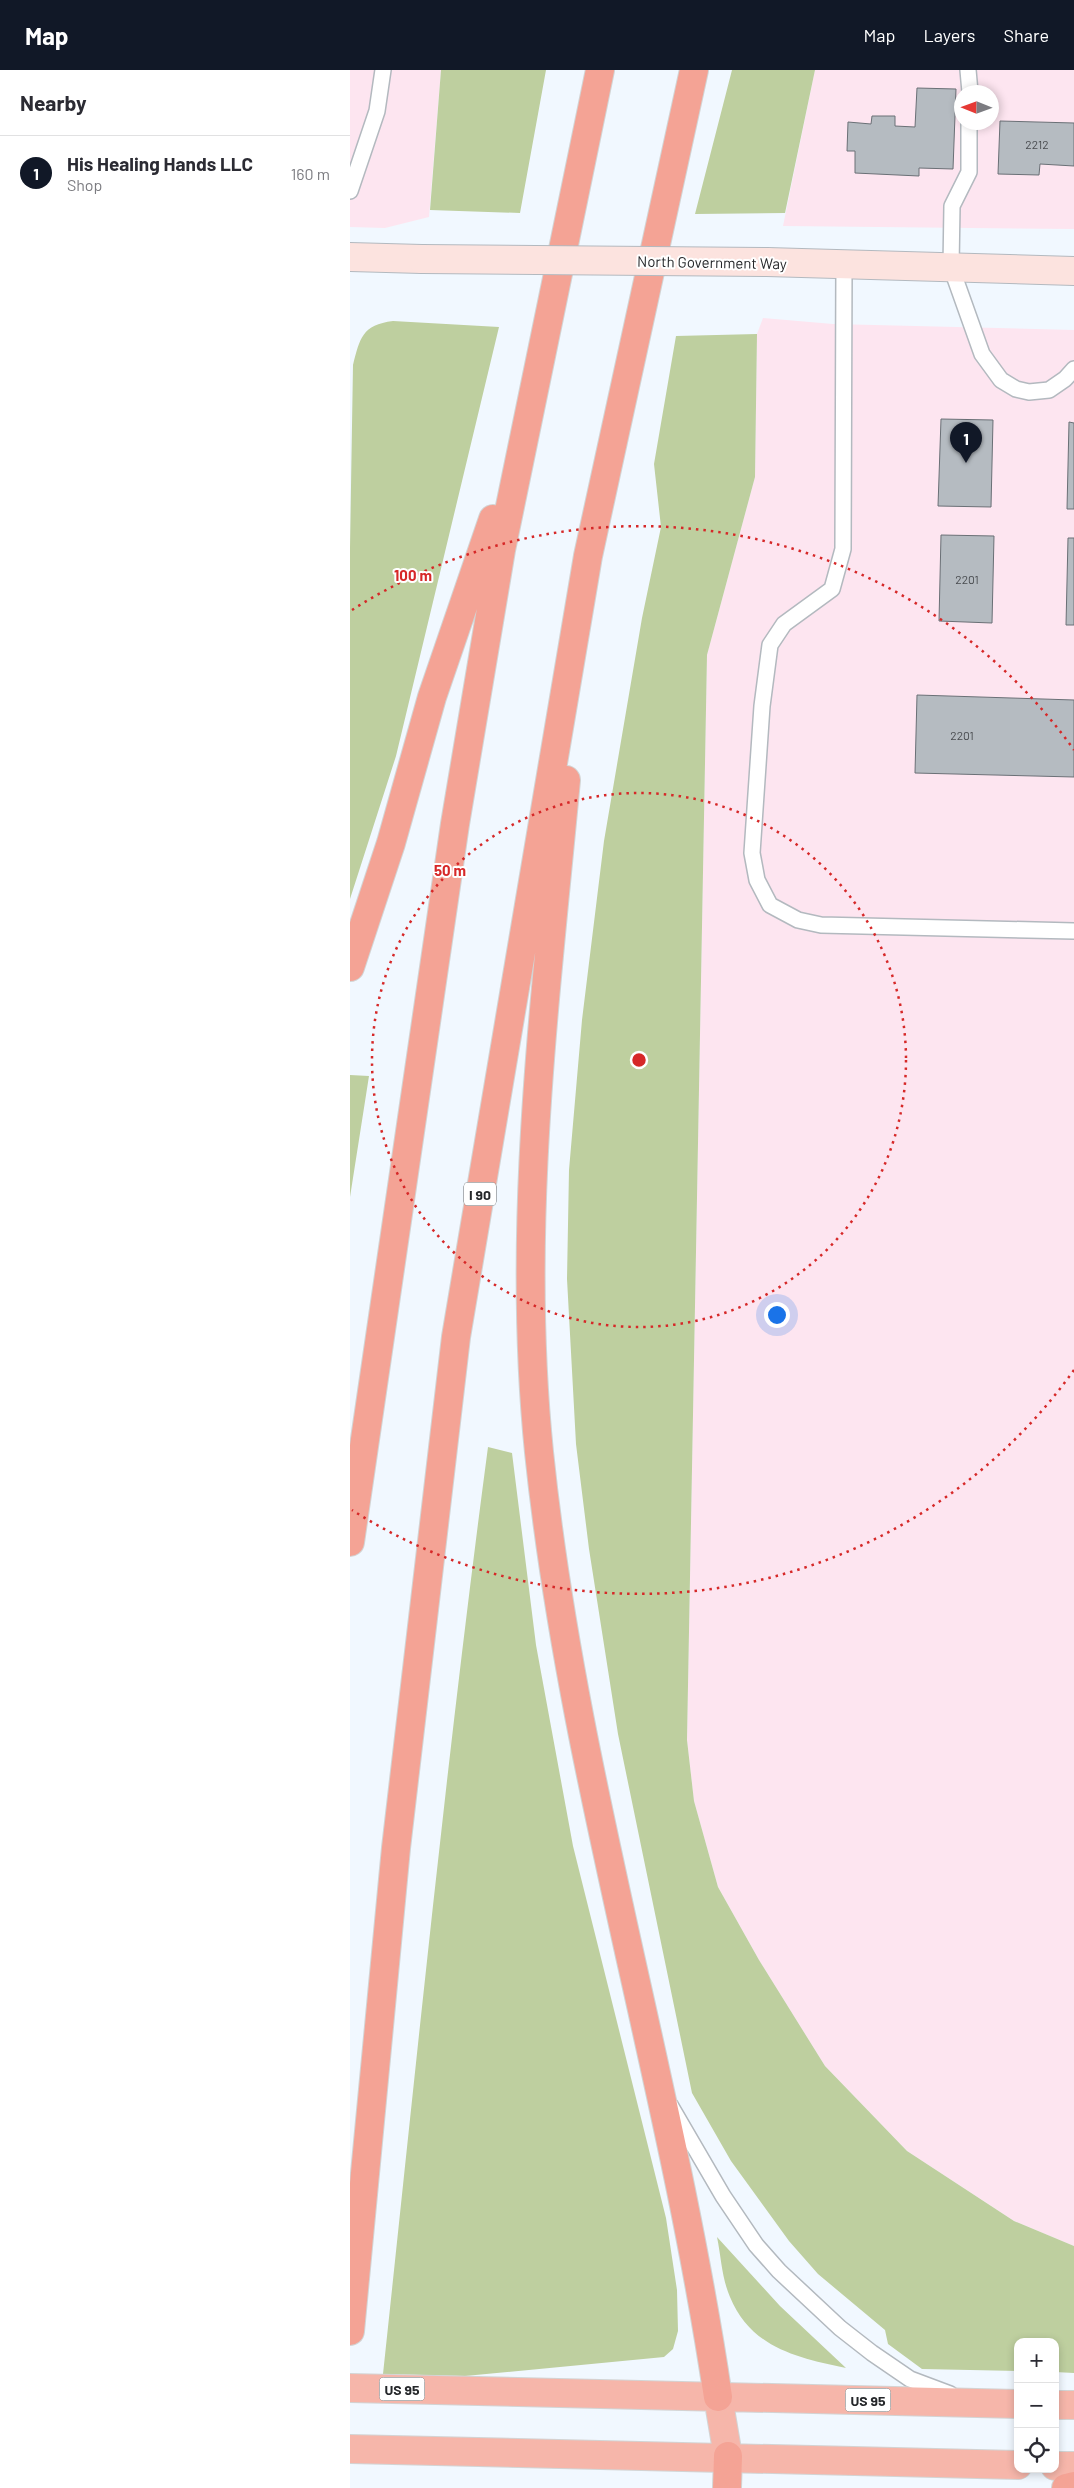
<!DOCTYPE html>
<html lang="en">
<head>
<meta charset="utf-8">
<style>
  body { margin:0; font-family:Barlow,sans-serif; background:#f7f7f7; color:#2b2b33 }
  .controls { position:absolute; right:15px; bottom:15px; display:grid; overflow:hidden; border-radius:10px; box-shadow:0 2px 8px #0003 }
  .controls button { width:45px; height:45px; display:grid; place-items:center; padding:0; border:0; border-bottom:1px solid #e1e1e2; background:#fff; color:#2b2b33; font:25px sans-serif }
  .compass { position:absolute; left:604px; top:15px; width:45px; height:45px; border-radius:50%; background:#fff; box-shadow:0 2px 8px #0003; rotate:271deg }
  .you { position:absolute; left:426px; top:1244px; width:18px; height:18px; margin:-12px; border:4px solid #fff; border-radius:50%; background:#1a73e8; box-shadow:0 0 0 8px #1a73e833 }
  .badge { display:grid; place-items:center; width:32px; height:32px; border-radius:50%; background:#111827; color:#fff; font-size:16px; font-weight:700 }
  .pin { position:absolute; translate:-50% -41px; filter:drop-shadow(0 1px 2px #0008) }
  .pin::after { content:''; position:absolute; top:26px; width:18px; height:15px; background:inherit; clip-path:polygon(0 0,100% 0,50% 100%) }
  .list { margin:0; padding:0; list-style:none }
  h2 { display:flex; justify-content:space-between; align-items:center; height:65px; margin:0; padding:0 20px; font-size:21px }
  h2 small { font-size:16px; font-weight:400; color:#7c7c81 }
  .list li { display:grid; grid-template-columns:32px 1fr auto; gap:15px; align-items:center; box-sizing:border-box; height:75px; padding:0 20px; border-top:1px solid #e1e1e2 }
  .list b { display:block; font-size:19px; white-space:nowrap }
  .list p { margin:0; font-size:16px; white-space:nowrap; color:#7c7c81 }
  .list em { font-size:16px; font-style:normal; color:#7c7c81 }
  .icon { flex:none; width:28px; height:28px; fill:none; stroke:currentColor; stroke-width:2; stroke-linecap:round; stroke-linejoin:round }
  .map { position:relative; flex:none; width:724px; height:2418px; overflow:hidden }
  header { display:flex; align-items:center; gap:30px; box-sizing:border-box; height:70px; padding:0 25px; background:#111827; color:#fff }
  header strong { font-size:24px }
  nav { display:flex; gap:28px; margin-inline-start:auto; font-size:18px }
  main { display:flex }
  aside { flex:1; background:#fff }
  .map>svg:first-child { display:block }
  .commercial { fill:#fde5f0; fill-rule:evenodd }
  .green { fill:#becf9f }
  .building { fill:#b5bbc1; stroke:#6a7076 }
  .lines { fill:none; stroke-linecap:round; stroke-linejoin:round }
  .service-casing { stroke:#b3b9bf; stroke-width:18 }
  .secondary-casing { stroke:#b3b9bf; stroke-width:30 }
  .trunk-casing { stroke:#d3d4d4; stroke-width:30 }
  .motorway-casing { stroke:#d3d4d4; stroke-width:30 }
  .service { stroke:#fff; stroke-width:15 }
  .secondary { stroke:#fce3df; stroke-width:28 }
  .trunk { stroke:#f6b6aa; stroke-width:28 }
  .motorway { stroke:#f4a395; stroke-width:28 }
  .secondary-bridge-casing { stroke:#b3b9bf; stroke-width:30; stroke-linecap:butt }
  .secondary-bridge { stroke:#fce3df; stroke-width:28 }
  .ring { fill:none; stroke:#d62828; stroke-width:2.5; stroke-dasharray:2.5 5 }
  .labels { text-anchor:middle; dominant-baseline:central; stroke-width:4; stroke-linejoin:round; paint-order:stroke }
  .number-label { font-size:12px; fill:#494c50 }
  .shield { fill:#fff; stroke:#66686a; stroke-width:1 }
  .shield-label { font-size:14px; font-weight:bold; fill:#25272a }
  .street-label { font-size:15px; fill:#25272a; stroke:#fff }
  .centre { fill:#d62828; stroke:#fff; stroke-width:2.5 }
  .ring-label { font-size:15px; text-anchor:middle; font-weight:bold; fill:#d62828; stroke:#fff; stroke-width:4; stroke-linejoin:round; paint-order:stroke }
</style>
</head>
<body>
<header>
<strong>Map</strong>
<nav><a>Map</a><a>Layers</a><a>Share</a></nav>
</header>
<main>
<aside>
<h2>Nearby<small></small></h2>
<ul class="list">
<li><span class="badge">1</span><div><b>His Healing Hands LLC</b><p>Shop</p></div><em>160 m</em></li>
</ul>
</aside>
<div class="map">
<svg width="724" height="2418" viewBox="0 0 724 2418">
  <rect width="100%" height="100%" fill="#f1f8ff"/>
  <!-- commercial -->
  <path class="commercial" d="M0,0H91L79,147L35,158L0,157Z
    M465,0H724V159L433,156ZM612,22H642V52H612Z
    M413,248L483,254L724,260V2176L664,2151L557,2081L475,1996L409,1890L368,1817L344,1731L337,1670L357,585L405,407L407,264Z"/>
  <!-- green -->
  <path class="green" d="M91,0H196L170,143L80,140Z
    M382,0H465L435,143L345,144Z
    M43,251L149,257L46,686L0,829V478L3,295C10,268 12,255 43,251Z
    M407,264L405,407L357,585L337,1670L344,1731L368,1817L409,1890L475,1996L557,2081L664,2151L724,2176V2303L705,2302V2272H668V2301L572,2299L538,2274L535,2260L468,2204L439,2171L381,2091L342,2023L268,1664L239,1479L226,1374L217,1209L219,1100L232,950L254,771L292,548L311,457L304,394L326,266Z
    M0,1005L19,1006L0,1127Z
    M138,1377L162,1383L186,1575L223,1776L316,2148L327,2220L328,2261L323,2279L314,2287L115,2306L33,2304C66,1995 97,1685 138,1377Z
    M367,2167L430,2236L496,2298C448,2288 401,2278 380,2227C372,2209 371,2186 367,2167Z"/>
  <!-- building -->
  <path class="building" d="M567,18L606,19L603,99L569,98V106L505,103V81H497L498,52L521,54L522,46H545V56L565,57Z
    M650,51L724,53V96L690,94L689,105L648,104Z
    M591,349L643,350L641,437L588,436Z
    M719,352L724,353V439H717Z
    M591,465L644,466L642,553L589,551Z
    M718,468H724V555H716Z
    M567,625L724,630V707L565,703Z"/>
  <g class="lines">
    <defs>
      <path id="service" d="M618,0L620,22
        M619,52V102L602,136L601,197L632,284L651,310L666,319L679,322L699,320L715,309L724,299
        M0,121L27,41L33,0
        M494,194L493,479L482,519L434,554L420,575L412,636L402,783L407,810L420,835L448,850L471,855L724,861
        M320,2035L373,2126L406,2175L429,2201L490,2258L522,2283L560,2309L600,2324"/>
      <path id="secondary" d="M0,187L72,189
        M417,192L724,201"/>
      <path id="trunk" d="M0,2318L668,2334
        M368,2327L378,2386
        M705,2335H724
        M0,2379L668,2395
        M705,2396H724"/>
      <path id="motorway" d="M216,710C195,934 166,1157 189,1382C222,1702 321,2010 368,2327
        M0,897L41,773L82,627L143,449
        M0,1472L105,754L151,480L250,0
        M0,2261L46,1778L106,1267L238,486L344,0
        M377,2418L378,2386
        M716,2418L724,2416"/>
    </defs>
    <!-- service casing -->
    <use href="#service" class="service-casing"/>
    <!-- secondary casing -->
    <use href="#secondary" class="secondary-casing"/>
    <!-- trunk casing -->
    <use href="#trunk" class="trunk-casing"/>
    <!-- motorway casing -->
    <use href="#motorway" class="motorway-casing"/>
    <!-- service -->
    <use href="#service" class="service"/>
    <!-- secondary -->
    <use href="#secondary" class="secondary"/>
    <!-- trunk -->
    <use href="#trunk" class="trunk"/>
    <!-- motorway -->
    <use href="#motorway" class="motorway"/>
    <defs>
      <path id="secondary-bridge" d="M72,189L417,192"/>
    </defs>
    <!-- secondary-bridge casing -->
    <use href="#secondary-bridge" class="secondary-bridge-casing"/>
    <!-- secondary-bridge -->
    <use href="#secondary-bridge" class="secondary-bridge"/>
  </g>
  <!-- distance rings -->
  <g class="ring">
    <circle cx="289" cy="990" r="267"/>
    <path d="M724 1300A534 534 0 0 1 2 1440M2 540A534 534 0 0 1 724 680"/>
  </g>
  <g class="labels">
    <!-- number labels -->
    <g class="number-label">
      <text x="687" y="74">2212</text>
      <text x="617" y="509">2201</text>
      <text x="612" y="665">2201</text>
    </g>
    <!-- shield labels -->
    <g class="shield">
      <rect x="114" y="1112.5" width="32" height="23" rx="4"/>
      <rect x="29.5" y="2307.5" width="45" height="23" rx="4"/>
      <rect x="495.5" y="2318.5" width="45" height="23" rx="4"/>
    </g>
    <g class="shield-label">
      <text x="130" y="1124">I 90</text>
      <text x="52" y="2319">US 95</text>
      <text x="518" y="2330">US 95</text>
    </g>
    <!-- street labels -->
    <g class="street-label">
      <text transform="translate(362 192) rotate(1)">North Government Way</text>
    </g>
  </g>
  <circle cx="289" cy="990" r="8" class="centre"/>
  <g class="ring-label">
    <text x="63" y="511">100 m</text>
    <text x="100" y="806">50 m</text>
  </g>
</svg>
<div class="controls">
<button>+</button>
<button>−</button>
<button><svg class="icon" aria-label="locate" viewBox="0 0 24 24"><circle cx="12" cy="12" r="6"/><path d="M12 2v4M12 18v4M2 12h4M18 12h4"/></svg></button>
</div>
<svg class="compass" viewBox="-18 -18 36 36"><path d="M0-13l5 13h-10z" fill="#e53935"/><path d="M0 13l5-13h-10z" fill="#7c7c81"/></svg>
<div class="you"></div>
<div class="pin badge" style="left:616px;top:393px">1</div>
</div>
</main>
</body>
</html>
